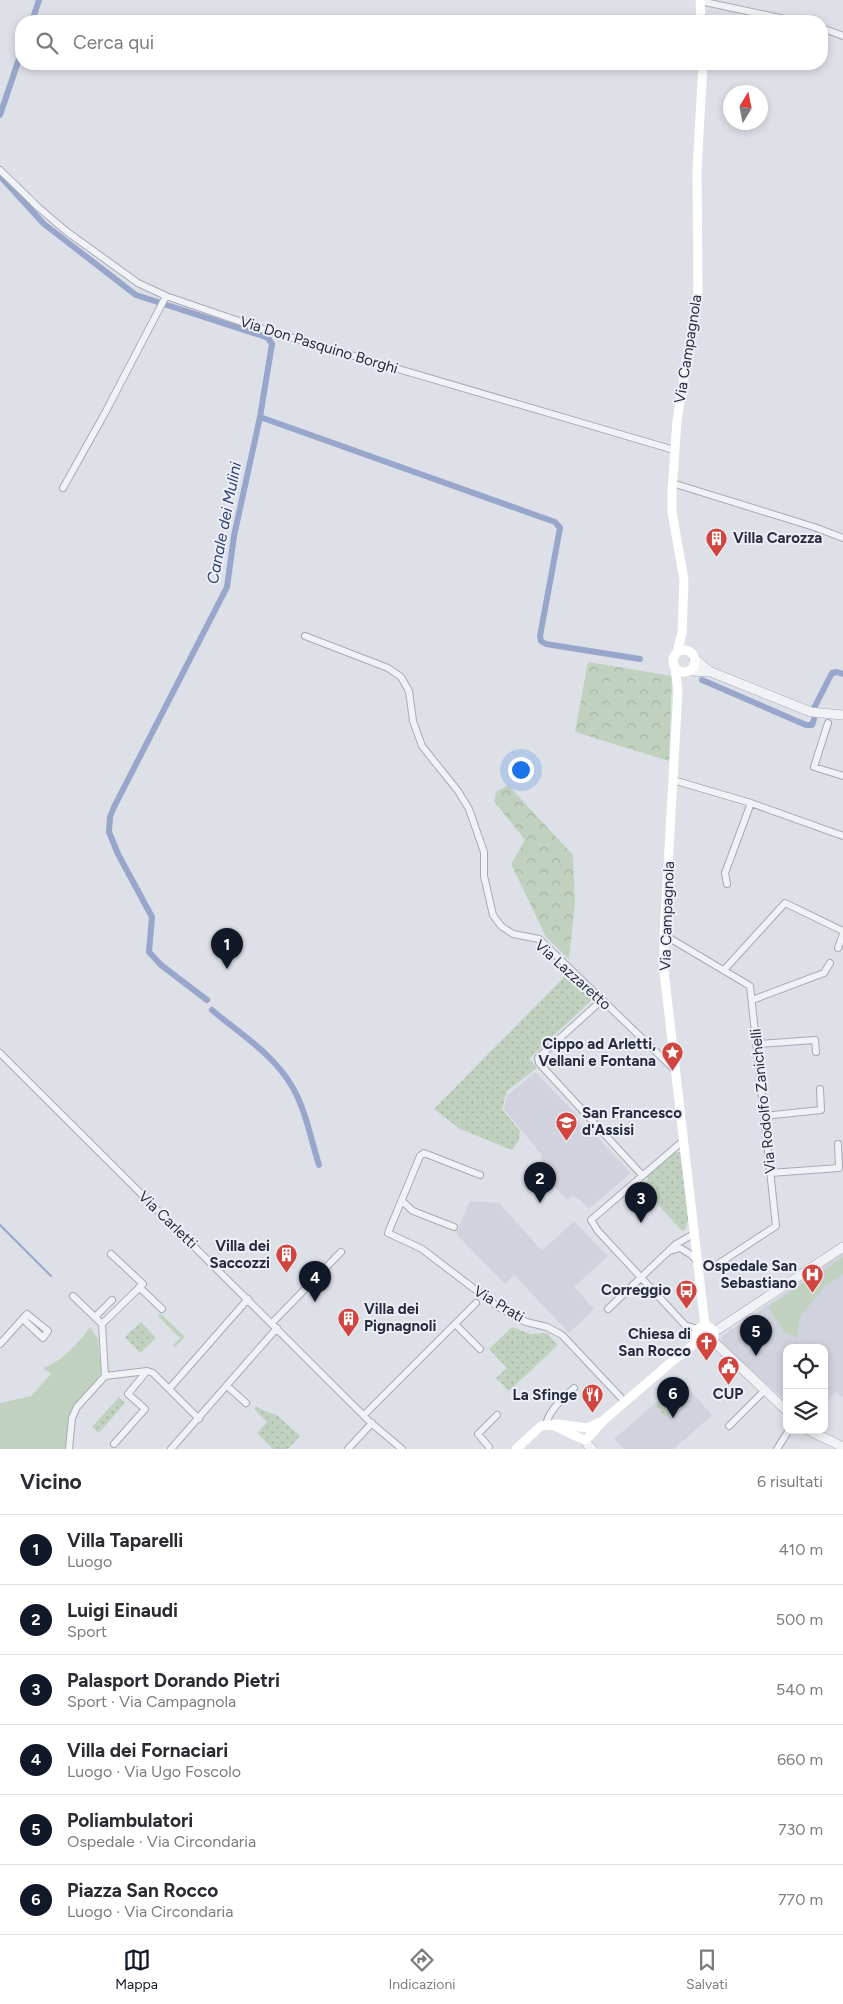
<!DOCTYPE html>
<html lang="it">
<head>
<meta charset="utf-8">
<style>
  body { margin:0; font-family:Figtree,sans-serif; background:#f2f2f3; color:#2b2b33 }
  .controls { position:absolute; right:15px; bottom:15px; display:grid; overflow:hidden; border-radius:10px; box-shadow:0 2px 8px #0003 }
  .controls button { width:45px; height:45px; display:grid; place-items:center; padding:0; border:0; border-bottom:1px solid #e1e1e2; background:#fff; color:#2b2b33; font:25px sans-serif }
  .compass { position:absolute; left:723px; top:85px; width:45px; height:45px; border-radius:50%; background:#fff; box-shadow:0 2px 8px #0003; rotate:10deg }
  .you { position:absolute; left:520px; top:769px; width:18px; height:18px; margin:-12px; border:4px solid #fff; border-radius:50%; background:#1a73e8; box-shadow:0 0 0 8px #1a73e833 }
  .badge { display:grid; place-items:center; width:32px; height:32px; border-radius:50%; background:#111827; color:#fff; font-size:16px; font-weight:700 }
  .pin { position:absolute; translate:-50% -41px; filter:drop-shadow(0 1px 2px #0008) }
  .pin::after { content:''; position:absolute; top:26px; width:18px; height:15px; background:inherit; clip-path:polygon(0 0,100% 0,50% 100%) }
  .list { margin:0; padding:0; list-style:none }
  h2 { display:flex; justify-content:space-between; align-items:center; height:65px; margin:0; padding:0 20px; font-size:21px }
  h2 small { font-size:16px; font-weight:400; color:#7c7c81 }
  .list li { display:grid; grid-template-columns:32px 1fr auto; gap:15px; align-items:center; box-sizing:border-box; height:70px; padding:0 20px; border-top:1px solid #e1e1e2 }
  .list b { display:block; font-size:19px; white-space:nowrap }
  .list p { margin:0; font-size:16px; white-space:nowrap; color:#7c7c81 }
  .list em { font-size:16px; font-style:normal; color:#7c7c81 }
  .icon { flex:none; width:28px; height:28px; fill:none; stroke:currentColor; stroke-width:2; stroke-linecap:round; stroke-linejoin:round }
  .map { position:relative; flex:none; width:843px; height:1449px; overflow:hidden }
  .search { position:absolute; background:#fff; box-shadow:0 2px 8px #0003; left:15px; right:15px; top:15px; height:55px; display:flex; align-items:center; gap:12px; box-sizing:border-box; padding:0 18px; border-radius:20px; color:#7c7c81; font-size:19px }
  .sheet { height:485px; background:#fff }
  nav { display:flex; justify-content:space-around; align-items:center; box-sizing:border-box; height:70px; border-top:1px solid #e1e1e2; background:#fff; font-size:14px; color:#7c7c81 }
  nav a { display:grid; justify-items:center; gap:2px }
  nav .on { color:#111827 }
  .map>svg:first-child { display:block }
  .built { fill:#d0d2dd }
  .grass { fill:url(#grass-dots) }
  .forest { fill:url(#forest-crowns) }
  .green { fill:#c0d2bf }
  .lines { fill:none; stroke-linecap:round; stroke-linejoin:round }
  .stream { stroke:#97a6ca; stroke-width:2 }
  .canal { stroke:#97a6ca; stroke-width:6 }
  .minor-casing { stroke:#a7aab5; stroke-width:8 }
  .tertiary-casing { stroke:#a7aab5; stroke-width:10 }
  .minor { stroke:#f1f2f6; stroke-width:6 }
  .tertiary { stroke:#f1f2f6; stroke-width:9 }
  .secondary { stroke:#fff; stroke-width:9 }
  .labels { text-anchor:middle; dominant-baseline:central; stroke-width:4; stroke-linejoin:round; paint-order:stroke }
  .street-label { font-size:15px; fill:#272b3f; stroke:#edeff6 }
  .poi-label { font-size:15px; font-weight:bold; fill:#272b3f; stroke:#edeff6; text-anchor:end }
  .water-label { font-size:16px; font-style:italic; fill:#304174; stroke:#edeff6 }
</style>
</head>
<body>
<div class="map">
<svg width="843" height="1449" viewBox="0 0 843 1449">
  <defs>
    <pattern id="grass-dots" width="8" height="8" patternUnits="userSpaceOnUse" patternTransform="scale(1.25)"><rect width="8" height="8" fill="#c0d2bf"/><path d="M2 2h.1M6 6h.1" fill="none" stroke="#a5b4a5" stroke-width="1.8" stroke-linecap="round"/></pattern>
    <pattern id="forest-crowns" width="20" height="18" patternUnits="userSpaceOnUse" patternTransform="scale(1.25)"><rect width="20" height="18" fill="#c0d2bf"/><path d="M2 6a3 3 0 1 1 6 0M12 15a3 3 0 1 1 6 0" fill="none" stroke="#a5b4a5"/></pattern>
  </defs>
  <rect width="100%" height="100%" fill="#dee0e8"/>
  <!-- built -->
  <path class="built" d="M535,1072L578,1116L576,1118L584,1128L587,1126L631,1173L589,1209L578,1198L572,1196L567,1200L544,1174L541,1154L504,1109L507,1096Z
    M470,1201L499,1203L542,1251L574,1221L608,1256L574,1287L594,1309L569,1333L514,1275L505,1284L456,1234Z
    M843,1253V1397L835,1392L824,1408V1348H787V1402L721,1343L722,1336Z
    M681,1380L712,1415L674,1449H623L614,1439Z"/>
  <!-- grass -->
  <path class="grass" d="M569,972L594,998L529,1059L537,1068L507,1091L502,1109L520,1131L519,1140L512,1150L460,1129L434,1109Z
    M680,1152L689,1218L685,1230L682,1231L641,1186L648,1180L647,1174L673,1153Z
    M160,1313L185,1337L175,1347L173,1345L180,1338L158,1316Z
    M141,1322L156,1338L140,1353L125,1337Z
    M512,1327L530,1334L547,1333L558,1345L509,1391L496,1378L507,1368L489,1349Z
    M119,1397L125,1403L99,1433L92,1427Z
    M667,1398H674L678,1404L668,1416H665L656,1405Z
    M256,1407L278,1416L300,1436L288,1449H273L257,1433L267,1422L254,1409Z"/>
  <!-- forest -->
  <path class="forest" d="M588,662L672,676L669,761L575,732Z
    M508,785L573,855L575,903L569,959L546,937L511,864L525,840L494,801L496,792Z"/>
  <!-- green -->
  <path class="green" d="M843,1257V1274L825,1286L800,1317L797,1338L785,1333L768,1307Z
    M90,1327L98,1339L101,1372L96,1381L78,1400L71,1412L68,1449H0V1403L31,1396L51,1374L43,1368C63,1361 78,1343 90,1327Z"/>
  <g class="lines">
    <!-- stream -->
    <path class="stream" d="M0,1225L51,1276"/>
    <!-- canal -->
    <path class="canal" d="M32,21L39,0
      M0,115L21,53
      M0,176L44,224L136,295L263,336L268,338L272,344L260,417L234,536L227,587L114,807L110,817L109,832L118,854L152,917L149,952L161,965L207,1000
      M260,417L555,522L560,528L540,636L541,641L546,644L640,659
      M702,680L806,725H812L814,719
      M814,708L832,673L837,672L843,674
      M212,1010C240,1034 274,1054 293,1088C306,1111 311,1140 319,1165"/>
    <defs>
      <path id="minor" d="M700,1L794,21
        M822,28L843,36
        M0,170L39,208L66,231L138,283L166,296L259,328L674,450
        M672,483L814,527L843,538
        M63,488L105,413L166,296
        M305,636L388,668L401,677L409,691L413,721L422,746L458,791L469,809L484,852V876L493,915L501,926L513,934L539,939L675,1070
        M828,723L814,767L843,776
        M673,780L751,803L843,836
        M727,884L725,873L751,803
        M664,937L671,939L750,986L776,1226L715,1266L698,1267
        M838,948L843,934
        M724,970L785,903L843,931
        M602,1000L538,1058L539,1063L642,1175
        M752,1000L824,973L830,963
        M757,1044L815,1040L816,1052
        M0,1053L370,1422L402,1449
        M764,1116L821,1110L820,1089
        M684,1140L591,1220L598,1231L685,1325L698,1329
        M770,1173L839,1168L838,1144
        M480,1175L424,1153L420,1156L388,1233L422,1249L498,1307L526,1322L547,1327L562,1335L625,1402
        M402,1201L413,1211L454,1227
        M670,1251L680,1248L690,1254L697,1261
        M139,1287L162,1309
        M73,1296L102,1324
        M608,1309L676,1244L694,1234
        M95,1317L112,1300
        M272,1323L341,1252
        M455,1324L480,1349
        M0,1344L27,1314L48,1331L43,1338L23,1319
        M105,1376L102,1324L143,1284L111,1254
        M227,1386L246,1403
        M169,1389L248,1299
        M364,1415L476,1303
        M546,1425C549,1409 563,1399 574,1388
        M729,1426L765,1390
        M114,1444L145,1409L128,1394L147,1371
        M489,1447L478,1434L497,1415
        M69,1449L72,1418L77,1407L105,1376L147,1371L153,1373L199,1419
        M171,1449L277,1328
        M348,1449L372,1423
        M777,1449L789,1430"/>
      <path id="tertiary" d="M694,658L709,671
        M689,671L711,672L811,712L843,715
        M714,1332L843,1247
        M713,1341L787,1411
        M808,1430L843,1447
        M586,1440L587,1444L592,1449"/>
    </defs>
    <!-- minor casing -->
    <use href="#minor" class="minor-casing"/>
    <!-- tertiary casing -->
    <use href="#tertiary" class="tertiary-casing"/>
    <!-- minor -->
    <use href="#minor" class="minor"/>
    <!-- tertiary -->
    <use href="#tertiary" class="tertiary"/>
    <!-- secondary -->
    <path class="secondary" d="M700,0L701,21
      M673 661a11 11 0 1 1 22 0a11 11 0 1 1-22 0Z
      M677,652L682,633L684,580L672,512V491L677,421L698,291L697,169L703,64
      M675,668L678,691L664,937V971L705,1326
      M696 1335a9 9 0 1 1 18 0a9 9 0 1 1-18 0Z
      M551,1425C561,1427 580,1440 586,1440L605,1419L669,1364L698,1341
      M516,1449L541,1426L558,1424L587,1428L600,1422"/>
  </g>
  <!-- icons -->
  <defs>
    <symbol id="building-pin" viewBox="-11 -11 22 30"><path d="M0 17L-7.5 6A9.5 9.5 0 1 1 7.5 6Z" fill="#d2443e" stroke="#edeff6"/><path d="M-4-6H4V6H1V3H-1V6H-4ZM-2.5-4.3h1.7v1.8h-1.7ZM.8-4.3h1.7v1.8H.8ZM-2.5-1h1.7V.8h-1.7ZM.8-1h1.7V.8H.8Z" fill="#fff"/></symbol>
    <symbol id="sight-pin" viewBox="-11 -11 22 30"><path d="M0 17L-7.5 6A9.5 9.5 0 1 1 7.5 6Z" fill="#d2443e" stroke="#edeff6"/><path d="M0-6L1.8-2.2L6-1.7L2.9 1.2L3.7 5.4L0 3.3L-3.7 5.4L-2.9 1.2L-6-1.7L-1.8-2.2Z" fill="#fff"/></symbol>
    <symbol id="school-pin" viewBox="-11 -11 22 30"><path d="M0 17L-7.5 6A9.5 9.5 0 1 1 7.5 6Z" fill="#d2443e" stroke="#edeff6"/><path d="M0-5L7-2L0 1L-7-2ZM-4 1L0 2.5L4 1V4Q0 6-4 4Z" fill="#fff"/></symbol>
    <symbol id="hospital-pin" viewBox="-11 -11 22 30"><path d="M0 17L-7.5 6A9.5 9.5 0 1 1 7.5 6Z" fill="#d2443e" stroke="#edeff6"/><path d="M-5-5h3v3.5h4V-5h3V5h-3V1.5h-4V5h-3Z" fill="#fff"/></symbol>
    <symbol id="bus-pin" viewBox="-11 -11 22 30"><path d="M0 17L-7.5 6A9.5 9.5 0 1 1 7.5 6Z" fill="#d2443e" stroke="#edeff6"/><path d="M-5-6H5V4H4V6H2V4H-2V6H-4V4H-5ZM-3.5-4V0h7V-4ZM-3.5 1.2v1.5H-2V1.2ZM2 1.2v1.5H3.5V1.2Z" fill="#fff"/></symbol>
    <symbol id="church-pin" viewBox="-11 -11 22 30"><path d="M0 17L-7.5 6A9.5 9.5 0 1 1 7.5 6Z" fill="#d2443e" stroke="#edeff6"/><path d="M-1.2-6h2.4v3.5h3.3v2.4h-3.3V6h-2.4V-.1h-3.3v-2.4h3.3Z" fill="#fff"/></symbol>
    <symbol id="civic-pin" viewBox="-11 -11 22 30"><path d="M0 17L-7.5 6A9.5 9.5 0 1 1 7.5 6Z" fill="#d2443e" stroke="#edeff6"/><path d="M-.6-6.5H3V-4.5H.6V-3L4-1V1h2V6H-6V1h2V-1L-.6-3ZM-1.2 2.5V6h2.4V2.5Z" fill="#fff"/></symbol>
    <symbol id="restaurant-pin" viewBox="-11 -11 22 30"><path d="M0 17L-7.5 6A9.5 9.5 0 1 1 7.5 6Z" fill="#d2443e" stroke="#edeff6"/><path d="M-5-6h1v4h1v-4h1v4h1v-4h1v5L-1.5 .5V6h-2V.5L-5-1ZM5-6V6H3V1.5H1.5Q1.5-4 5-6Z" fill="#fff"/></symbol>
  </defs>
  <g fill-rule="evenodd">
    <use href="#building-pin" x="704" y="526" width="25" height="34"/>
    <use href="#sight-pin" x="660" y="1040" width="25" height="34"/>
    <use href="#school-pin" x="554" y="1110" width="25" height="34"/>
    <use href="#building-pin" x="274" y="1242" width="25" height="34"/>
    <use href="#hospital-pin" x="800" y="1262" width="25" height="34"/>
    <use href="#bus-pin" x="674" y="1278" width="25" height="34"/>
    <use href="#building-pin" x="336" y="1306" width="25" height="34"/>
    <use href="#church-pin" x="694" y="1330" width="25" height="34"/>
    <use href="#civic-pin" x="716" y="1354" width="25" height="34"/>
    <use href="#restaurant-pin" x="580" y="1382" width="25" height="34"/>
  </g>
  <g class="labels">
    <!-- street labels -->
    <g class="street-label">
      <text transform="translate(319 345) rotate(17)">Via Don Pasquino Borghi</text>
      <text transform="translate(688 349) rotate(-81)">Via Campagnola</text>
      <text transform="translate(667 916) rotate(-88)">Via Campagnola</text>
      <text transform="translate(573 975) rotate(42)">Via Lazzaretto</text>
      <text transform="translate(763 1101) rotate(-96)">Via Rodolfo Zanichelli</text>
      <text transform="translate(168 1220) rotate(44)">Via Carletti</text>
      <text transform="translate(499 1304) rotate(31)">Via Prati</text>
    </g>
    <!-- poi labels -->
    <g class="poi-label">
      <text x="733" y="538" text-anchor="start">Villa Carozza</text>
      <text x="656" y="1044">Cippo ad Arletti,<tspan x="656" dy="17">Vellani e Fontana</tspan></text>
      <text x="582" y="1113" text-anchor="start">San Francesco<tspan x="582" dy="17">d'Assisi</tspan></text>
      <text x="270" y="1246">Villa dei<tspan x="270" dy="17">Saccozzi</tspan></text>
      <text x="797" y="1266">Ospedale San<tspan x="797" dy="17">Sebastiano</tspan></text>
      <text x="671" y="1290">Correggio</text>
      <text x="364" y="1309" text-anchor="start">Villa dei<tspan x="364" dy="17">Pignagnoli</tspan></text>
      <text x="691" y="1334">Chiesa di<tspan x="691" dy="17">San Rocco</tspan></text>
      <text x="728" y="1394" text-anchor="middle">CUP</text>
      <text x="577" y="1395">La Sfinge</text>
    </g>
    <!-- water labels -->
    <g class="water-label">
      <text transform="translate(224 523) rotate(-79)">Canale dei Mulini</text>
    </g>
  </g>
</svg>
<div class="controls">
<button><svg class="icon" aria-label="locate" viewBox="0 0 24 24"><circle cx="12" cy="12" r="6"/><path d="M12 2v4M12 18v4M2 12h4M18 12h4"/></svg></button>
<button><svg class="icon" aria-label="layers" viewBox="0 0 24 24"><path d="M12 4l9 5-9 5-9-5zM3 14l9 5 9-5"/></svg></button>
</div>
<svg class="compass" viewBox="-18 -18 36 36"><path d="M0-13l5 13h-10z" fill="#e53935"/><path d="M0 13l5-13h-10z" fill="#7c7c81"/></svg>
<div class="you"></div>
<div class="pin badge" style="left:227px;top:969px">1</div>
<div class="pin badge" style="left:540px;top:1203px">2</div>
<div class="pin badge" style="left:641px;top:1223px">3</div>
<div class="pin badge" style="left:315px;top:1302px">4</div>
<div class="pin badge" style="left:756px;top:1356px">5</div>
<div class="pin badge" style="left:673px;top:1418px">6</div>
<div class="search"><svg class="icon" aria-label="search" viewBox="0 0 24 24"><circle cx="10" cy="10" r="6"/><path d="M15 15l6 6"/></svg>Cerca qui</div>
</div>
<section class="sheet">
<h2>Vicino<small>6 risultati</small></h2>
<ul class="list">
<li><span class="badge">1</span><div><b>Villa Taparelli</b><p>Luogo</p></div><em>410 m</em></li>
<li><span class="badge">2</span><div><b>Luigi Einaudi</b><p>Sport</p></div><em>500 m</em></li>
<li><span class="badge">3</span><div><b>Palasport Dorando Pietri</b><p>Sport · Via Campagnola</p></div><em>540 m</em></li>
<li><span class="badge">4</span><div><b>Villa dei Fornaciari</b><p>Luogo · Via Ugo Foscolo</p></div><em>660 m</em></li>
<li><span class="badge">5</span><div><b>Poliambulatori</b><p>Ospedale · Via Circondaria</p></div><em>730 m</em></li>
<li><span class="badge">6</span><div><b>Piazza San Rocco</b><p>Luogo · Via Circondaria</p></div><em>770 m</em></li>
</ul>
</section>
<nav>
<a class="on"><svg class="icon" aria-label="map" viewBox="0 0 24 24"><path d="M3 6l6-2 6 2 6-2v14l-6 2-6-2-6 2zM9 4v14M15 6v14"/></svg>Mappa</a>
<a><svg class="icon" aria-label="directions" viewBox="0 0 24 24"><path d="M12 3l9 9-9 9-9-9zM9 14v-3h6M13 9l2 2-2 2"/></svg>Indicazioni</a>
<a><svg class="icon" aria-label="saved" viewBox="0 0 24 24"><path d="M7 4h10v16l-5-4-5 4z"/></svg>Salvati</a>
</nav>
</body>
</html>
